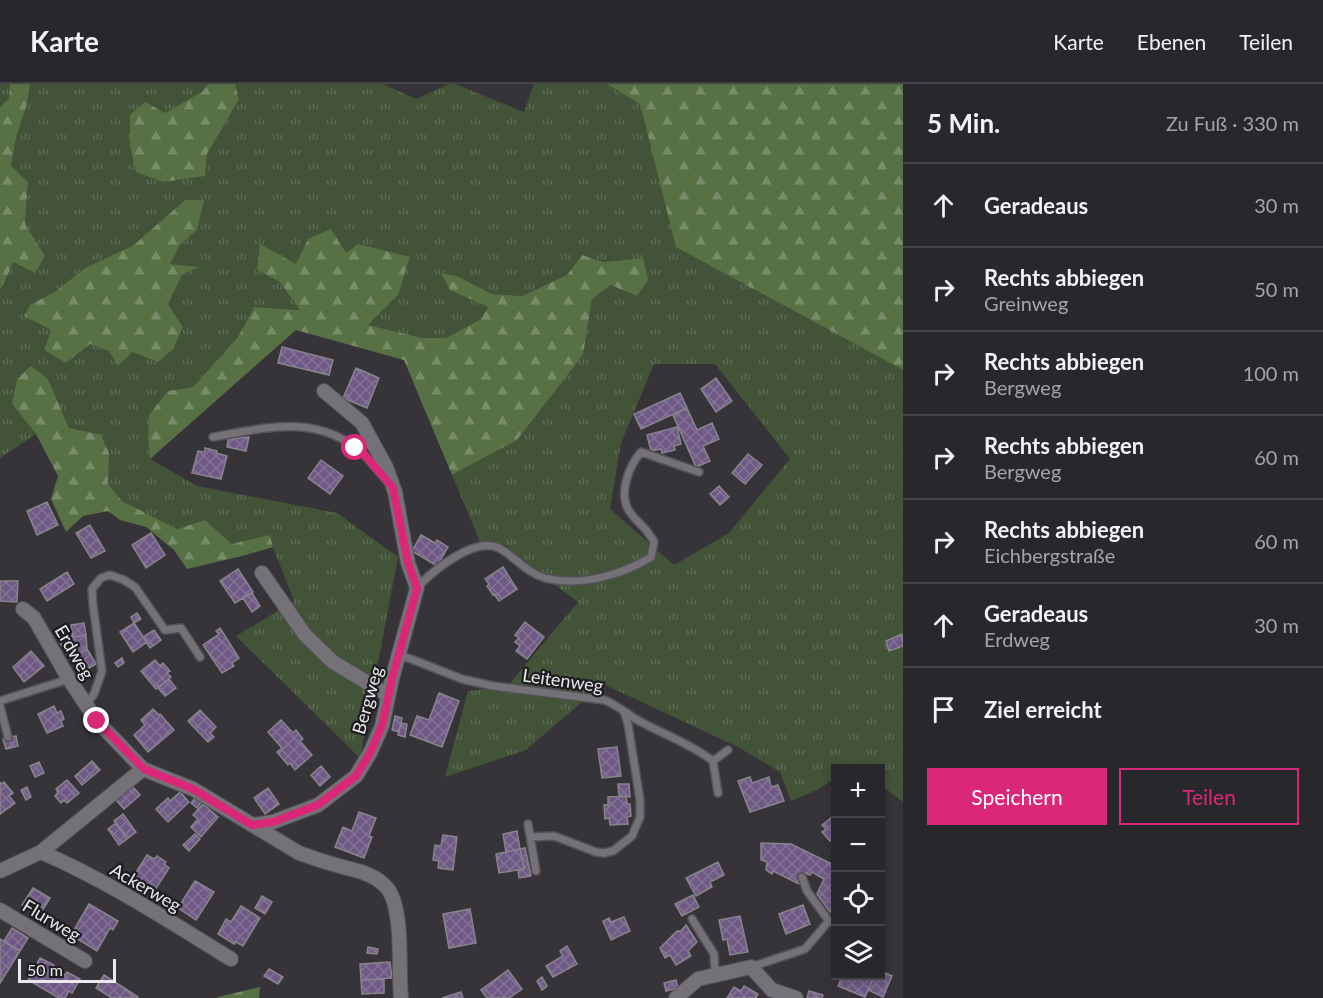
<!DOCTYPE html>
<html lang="de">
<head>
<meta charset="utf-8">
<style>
  body { margin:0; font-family:Lato,sans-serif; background:#302f33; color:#f1f3f6 }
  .controls { position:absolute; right:18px; bottom:18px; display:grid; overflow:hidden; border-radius:0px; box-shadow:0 3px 9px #0003 }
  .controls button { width:54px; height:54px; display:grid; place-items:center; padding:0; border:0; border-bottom:2px solid #444447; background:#28272b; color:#f1f3f6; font:30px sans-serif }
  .scale { position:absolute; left:18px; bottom:15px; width:98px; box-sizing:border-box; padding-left:6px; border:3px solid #ebe9ed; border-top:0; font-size:16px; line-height:21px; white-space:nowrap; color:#ebe9ed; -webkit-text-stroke:4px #1d1c1f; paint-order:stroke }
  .stop { position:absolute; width:18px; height:18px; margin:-14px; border:4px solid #db2777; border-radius:50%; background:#fff }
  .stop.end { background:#db2777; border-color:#fff; box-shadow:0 2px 6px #0008 }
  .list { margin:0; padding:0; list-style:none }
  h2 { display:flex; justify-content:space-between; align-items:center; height:78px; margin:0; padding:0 24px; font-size:26px }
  h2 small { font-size:20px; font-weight:400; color:#a5a5a9 }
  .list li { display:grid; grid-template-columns:39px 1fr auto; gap:18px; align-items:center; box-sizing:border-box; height:84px; padding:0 24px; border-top:2px solid #444447 }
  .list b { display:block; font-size:22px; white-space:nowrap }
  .list p { margin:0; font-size:20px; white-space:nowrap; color:#a5a5a9 }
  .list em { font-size:20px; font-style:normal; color:#a5a5a9 }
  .actions { display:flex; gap:12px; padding:18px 24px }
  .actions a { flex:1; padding:14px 0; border:2px solid #db2777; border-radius:0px; text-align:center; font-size:21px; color:#db2777 }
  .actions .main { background:#db2777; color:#fff }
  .icon { flex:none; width:33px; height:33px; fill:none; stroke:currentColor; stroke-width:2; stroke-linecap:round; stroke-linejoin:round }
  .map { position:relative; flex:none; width:903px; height:914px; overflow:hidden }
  header { display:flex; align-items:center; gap:36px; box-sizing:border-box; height:84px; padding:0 30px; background:#28272b; border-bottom:2px solid #444447 }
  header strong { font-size:28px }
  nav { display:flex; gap:33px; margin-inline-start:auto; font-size:21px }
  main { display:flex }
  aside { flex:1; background:#28272b }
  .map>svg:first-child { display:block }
  .grass { fill:url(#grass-tufts); fill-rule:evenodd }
  .forest { fill:url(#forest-firs) }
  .building { fill:url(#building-cross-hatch); stroke:#87858b; stroke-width:1.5 }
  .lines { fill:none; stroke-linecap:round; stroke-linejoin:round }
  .lane-casing { stroke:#535156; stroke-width:10 }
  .street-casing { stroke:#535156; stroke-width:16 }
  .lane { stroke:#747177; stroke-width:7 }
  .street { stroke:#747177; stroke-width:14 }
  .route { stroke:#db2777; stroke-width:8 }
  .labels { text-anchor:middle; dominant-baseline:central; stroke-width:4.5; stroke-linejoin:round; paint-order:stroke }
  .street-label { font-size:18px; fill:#ebe9ed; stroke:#1d1c1f }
</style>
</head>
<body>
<header>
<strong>Karte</strong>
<nav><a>Karte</a><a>Ebenen</a><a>Teilen</a></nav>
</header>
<main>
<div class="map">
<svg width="903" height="914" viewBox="0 0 903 914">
  <defs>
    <pattern id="grass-tufts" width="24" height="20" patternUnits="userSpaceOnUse" patternTransform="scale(1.5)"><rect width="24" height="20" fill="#425337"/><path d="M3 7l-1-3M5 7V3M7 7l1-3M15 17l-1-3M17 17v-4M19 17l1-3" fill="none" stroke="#5d6c54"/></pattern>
    <pattern id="forest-firs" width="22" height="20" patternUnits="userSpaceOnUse" patternTransform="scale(1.5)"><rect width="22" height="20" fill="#577145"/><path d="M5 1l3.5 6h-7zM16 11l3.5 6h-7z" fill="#778c69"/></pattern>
    <pattern id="building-cross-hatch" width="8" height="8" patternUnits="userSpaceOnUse" patternTransform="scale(1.5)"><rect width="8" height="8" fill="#6f5a86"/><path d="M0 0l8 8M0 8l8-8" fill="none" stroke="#847297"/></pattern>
  </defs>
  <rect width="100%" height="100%" fill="#363439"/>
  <!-- grass -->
  <path class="grass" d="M0,0H10L9,14L0,23Z
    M30,0H208L203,7L165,29L205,92L207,70L239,17L235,0H383L416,15L449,0H455L524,28L534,0H607L640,20L677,163L903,286V718L881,701L880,684H859L854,681L848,684H836L835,694L819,705L791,717L780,688L738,663L603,600L526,666L445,693L468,607L507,603L578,518L532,484L505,461L481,460L452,391L517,356L583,271L592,215L611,201L643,174L604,178L582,171L567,191L522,212L492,210L457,192L441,189L450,206L488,222L481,235L446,254H422L368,241L398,211L346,169L308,155L296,181L257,186L280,198L301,226L254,223L238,253L193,303L168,307L148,355L150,375L197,402L337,429L398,473L360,674L236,552L294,517L273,463L270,452L232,460L205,436L177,445L122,417L107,400L109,369L69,344L48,295L12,320L36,350L0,374V204L5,201L13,178L45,172L25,140L28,98L11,83L16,54L27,20ZM185,116L197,146L180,161L170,180L199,184L182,191L168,220L183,243L158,278L132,268L109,267L90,260L44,266L51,246L24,232L30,221L56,207L85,184L134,162ZM654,280H715L790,375L729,449L674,481L610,425L621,359Z"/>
  <!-- forest -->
  <path class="forest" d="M10,0H30L27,20L16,54L11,82L28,98L25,140L45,172L35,189L13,178L4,201L0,204V23L9,14Z
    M208,0H235L239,16L207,70L205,92L163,98L136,88L130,62V31L145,18L165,29L203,7Z
    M607,0H903V286L676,163L640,20Z
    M185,116H204L197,146L180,161L170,180L200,183L182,191L168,220L183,243L173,265L158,278L132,268L118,282L109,267L90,260L66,279L44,266L51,246L24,232L30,221L56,207L85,184L134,161Z
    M331,145L346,169L358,160L410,173L398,211L368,241L422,254H446L481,235L488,223L450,206L441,189L457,192L492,210L522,212L567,191L582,171L604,178L643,174L648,196L637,212L611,201L592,215L583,271L517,356L452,391L404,276L296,246L150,375L148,355L149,331L168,307L193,303L238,253L254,223L300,226L280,198L257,186L260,160L296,180L308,155Z
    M31,282L48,295L69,344L101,351L109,369L108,400L122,417L177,445L205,436L232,460L270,451L273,463L242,472L187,485L174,466L146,443L120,436L108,427L83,432L66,448L51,415L58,392L36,350L12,320L17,295Z
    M260,903L259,914H217L218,913Z"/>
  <!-- building -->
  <path class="building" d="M282,263L333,276L329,291L278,279Z
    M356,284L379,294L367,324L343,314Z
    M716,294L732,317L716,328L701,305Z
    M680,309L687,324L641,345L634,330Z
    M687,324L697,346L712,339L719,355L703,362L710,377L696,383L673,331Z
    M677,343L681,360L674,362L675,366L662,369L661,365L651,367L647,351Z
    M249,353L246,367L227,363L228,355Z
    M205,364L217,367L216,369L227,372L221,395L192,389L198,367L205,368Z
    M748,370L762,381L745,400L732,389Z
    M321,376L343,392L330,410L308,394Z
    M719,402L729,413L720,421L710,410Z
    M47,418L58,441L37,451L27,427Z
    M90,441L105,467L91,474L76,449Z
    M151,449L165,471L146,484L132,461Z
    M421,451L435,459L437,456L448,463L437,482L412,467Z
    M503,483L517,505L499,517L494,510L493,511L487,502L489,500L485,495Z
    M238,485L253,508L235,519L220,497Z
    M67,488L74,500L47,517L40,505Z
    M0,497H18L17,518L0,517Z
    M252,509L260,522L252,528L243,514Z
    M137,529L141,535L134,539L131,533Z
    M525,538L544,553L527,575L516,567L520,562L515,558L519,554L515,551Z
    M84,539L86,551L73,553L71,541Z
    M134,539L147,558L133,568L120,548Z
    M220,544L239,574L232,579L234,582L222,589L203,561L219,550L216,547Z
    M154,546L161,556L150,564L143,553Z
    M902,550L903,562L889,567L886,557Z
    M73,551V553L86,551L87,565L71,576L60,559Z
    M87,565L96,580L86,586L77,572Z
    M31,567L44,582L24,598L13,583Z
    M122,574L124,579L118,583L115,579Z
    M155,576L160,582L163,579L170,587L167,589L171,593L156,605L141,587Z
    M169,595L176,604L165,612L158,604Z
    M439,609L459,617L442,663L410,651L417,632L429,636Z
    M54,622L57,629L61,627L64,635L61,637L63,642L47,649L38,630Z
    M153,625L159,631L160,630L174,646L148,668L134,651L145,641L141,636Z
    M200,626L216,643L210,649L214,653L208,658L188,637Z
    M395,632L402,634L399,648L392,646Z
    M281,636L293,649L296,646L303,655L300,657L312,671L295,686L290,679L288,681L277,668L282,664L268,648Z
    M401,639L407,640L405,653L398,651Z
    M16,652L18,662L6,665L3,655Z
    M617,663L621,692L602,694L598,665Z
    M92,677L100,686L82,701L75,692Z
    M39,678L44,689L35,693L30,682Z
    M321,682L330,693L320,702L311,691Z
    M750,693L752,699L769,693L771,703L778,701L784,717L750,728L738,697Z
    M67,696L79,709L67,719L64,716L61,719L55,712L58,708L56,705Z
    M0,698L1,700L4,698L13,709L9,712L15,719L0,730Z
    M618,700H629L630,713L619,712Z
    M27,703L31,713L26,716L21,706Z
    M133,703L140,711L124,725L116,716Z
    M268,704L279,720L265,730L254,714Z
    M180,708L189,718L168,738L156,725L168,714L170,717Z
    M197,712L202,717L197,724L191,719Z
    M626,712L627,720H630L631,732L627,733L628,740L610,741L609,734L605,735L604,721H608V713Z
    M203,720L218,733L201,753L191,743L198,735L193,731Z
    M359,728L376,734L369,752L372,753L364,774L335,763L343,743L352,747Z
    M123,730L136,748L127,755L114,737Z
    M831,734L836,738V753L830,757L822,748L826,745L822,741Z
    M116,739L127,755L119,761L108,745Z
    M517,747L520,765L506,768L503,750Z
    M195,750L200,755L189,767L183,761Z
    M443,751L457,753L453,786L438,784L439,777L433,776L435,761L441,762Z
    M761,759L791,760L836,782V791L831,807L835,809L830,828L817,810L824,795L812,788L810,791L805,789L799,800L773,787L772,790L766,786L767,778L761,776Z
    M525,764L531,792L519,794L518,786L524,785L520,765Z
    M520,765L524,785L499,789L496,770Z
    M147,771L154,775L157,772L166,778L164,780L169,784L155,806L133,793Z
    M718,778L724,791L710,798L712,803L696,812L686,794Z
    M195,797L214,808L196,836L178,824Z
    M33,804L50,814L39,832L22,821Z
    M693,811L699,823L682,832L675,820Z
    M262,812L272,818L265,830L255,824Z
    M89,820L118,837L113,846L110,844L97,867L71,851Z
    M803,821L810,840L786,850L779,830Z
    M241,822L260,834L243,862L236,858L234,860L218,850L226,835L231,838Z
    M470,825L476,859L449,864L443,830Z
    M740,832L748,868L730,871L727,855L723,856L719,836Z
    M624,833L630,847L611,856L603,837L609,834L611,838Z
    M686,841L697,858L688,867L691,872L676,881L670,871L665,874L660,864L677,847H681Z
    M12,844L28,854L20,867L4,857Z
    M0,855L20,867L0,899Z
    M567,862L577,880L553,893L546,882L563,872L560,867Z
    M368,863L378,865L377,870L367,869Z
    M40,874L54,881L52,884L65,891L67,888L80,895L72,909L69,907L65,914H59L28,896Z
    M390,878L392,894L361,896L360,880Z
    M269,885L283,893L278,900L264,892Z
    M508,886L522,905L509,914H487L481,906Z
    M880,887L892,892L883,913L868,906L874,892H880Z
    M104,891L138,913V914H112L96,904Z
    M842,892H850L856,894L857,892H874L865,913L838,902Z
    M542,893L547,902L542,906L537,897Z
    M384,895V909L362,910L361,896Z
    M676,896L678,904L666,907L664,899Z
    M744,902L758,910L756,914H727L734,903L741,907Z
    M809,907L823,911L822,914H807Z
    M461,908L463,914H442Z"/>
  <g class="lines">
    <defs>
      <path id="lane" d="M213,353C265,344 316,329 361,368C370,376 378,387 386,396
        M417,504C432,487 475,452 499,464C515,473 527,489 545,494C580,503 622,491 651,473L654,458C652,454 649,450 646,446C640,439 632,433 628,425C619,408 629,382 641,368L699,388
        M398,571L411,575L462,595L493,602L604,616C618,621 628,631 641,638C665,651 691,660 713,677L718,709
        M0,617L69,595
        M86,621L94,610L102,587L93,521L92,505L101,494L110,491L124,496L135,503L165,546L181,544L200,573
        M0,622L8,653
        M713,677L728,666
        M528,740L536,787
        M531,753L554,752L596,768L604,769L613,767L632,752L640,733V716L628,640L624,628
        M692,835L714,870L715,891
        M751,883L805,865L829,837L807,807L802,793"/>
      <path id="street" d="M262,489L305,551L333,578L388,611
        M23,525L34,534L69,595L97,637L143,685
        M252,741L273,738L318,721L356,692L370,669L382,642L392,595L417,504L408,479L395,408L386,383L362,339L324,307
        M41,768C108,797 169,837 231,875
        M0,787L41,768L143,685L193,705L299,769C313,774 328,779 343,783C351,785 361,787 369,791C376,794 383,799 388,805C404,828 398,886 401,914
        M0,826L85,877
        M676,914L698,895L751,883L772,906L796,914"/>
    </defs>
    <!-- lane casing -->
    <use href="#lane" class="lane-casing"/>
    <!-- street casing -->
    <use href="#street" class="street-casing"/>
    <!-- lane -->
    <use href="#lane" class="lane"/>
    <!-- street -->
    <use href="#street" class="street"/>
  </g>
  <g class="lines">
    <!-- route -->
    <path class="route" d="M97,637L144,685L193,705L252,741L273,738L318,721L356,692L370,669L382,642L392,595L417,504L408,479L393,404L363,369L355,364"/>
  </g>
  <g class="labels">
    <!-- street labels -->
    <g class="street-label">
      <text transform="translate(75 568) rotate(60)">Erdweg</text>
      <text transform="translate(563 596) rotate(8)">Leitenweg</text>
      <text transform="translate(367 616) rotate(-74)">Bergweg</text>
      <text transform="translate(146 803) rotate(30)">Ackerweg</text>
      <text transform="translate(52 836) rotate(31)">Flurweg</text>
    </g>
  </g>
</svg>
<div class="controls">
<button>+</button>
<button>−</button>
<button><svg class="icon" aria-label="locate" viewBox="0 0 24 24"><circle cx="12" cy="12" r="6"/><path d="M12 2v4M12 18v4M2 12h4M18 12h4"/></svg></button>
<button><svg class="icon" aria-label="layers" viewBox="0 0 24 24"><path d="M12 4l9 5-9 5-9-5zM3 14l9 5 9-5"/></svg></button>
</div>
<div class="scale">50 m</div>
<div class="stop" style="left:355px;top:364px"></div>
<div class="stop end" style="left:97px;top:637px"></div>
</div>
<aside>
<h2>5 Min.<small>Zu Fuß · 330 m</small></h2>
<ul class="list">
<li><svg class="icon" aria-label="ahead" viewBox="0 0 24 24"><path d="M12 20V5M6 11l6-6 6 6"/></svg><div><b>Geradeaus</b></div><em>30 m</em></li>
<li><svg class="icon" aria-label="right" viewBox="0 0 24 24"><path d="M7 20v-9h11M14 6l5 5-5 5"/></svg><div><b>Rechts abbiegen</b><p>Greinweg</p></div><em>50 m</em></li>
<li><svg class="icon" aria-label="right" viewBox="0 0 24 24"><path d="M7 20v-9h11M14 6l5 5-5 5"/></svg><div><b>Rechts abbiegen</b><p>Bergweg</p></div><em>100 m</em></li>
<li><svg class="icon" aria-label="right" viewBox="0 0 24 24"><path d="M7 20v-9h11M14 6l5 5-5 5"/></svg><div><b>Rechts abbiegen</b><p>Bergweg</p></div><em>60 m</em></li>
<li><svg class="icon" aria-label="right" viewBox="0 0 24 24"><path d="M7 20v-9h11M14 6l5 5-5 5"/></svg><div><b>Rechts abbiegen</b><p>Eichbergstraße</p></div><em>60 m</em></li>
<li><svg class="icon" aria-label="ahead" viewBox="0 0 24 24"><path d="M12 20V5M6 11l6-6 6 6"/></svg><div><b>Geradeaus</b><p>Erdweg</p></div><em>30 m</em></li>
<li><svg class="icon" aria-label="arrive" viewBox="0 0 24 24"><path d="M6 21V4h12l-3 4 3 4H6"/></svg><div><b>Ziel erreicht</b></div></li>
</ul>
<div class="actions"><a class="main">Speichern</a><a>Teilen</a></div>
</aside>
</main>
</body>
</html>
